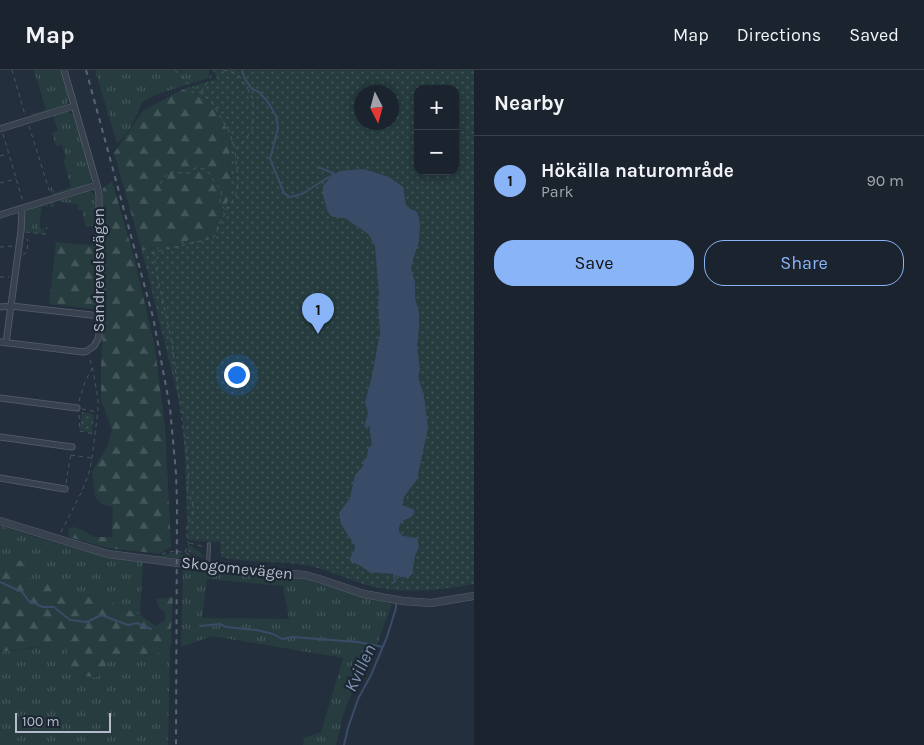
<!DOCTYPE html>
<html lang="en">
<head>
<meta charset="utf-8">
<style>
  body { margin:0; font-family:Karla,sans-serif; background:#242b36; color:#f1f3f6 }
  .controls { position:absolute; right:15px; top:15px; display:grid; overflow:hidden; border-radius:10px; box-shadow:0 2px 8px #0003 }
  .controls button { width:45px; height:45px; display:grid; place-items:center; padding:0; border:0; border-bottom:1px solid #39404a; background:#1b232e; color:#f1f3f6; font:25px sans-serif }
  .compass { position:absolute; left:354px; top:15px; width:45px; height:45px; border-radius:50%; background:#1b232e; box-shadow:0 2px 8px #0003; rotate:174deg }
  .scale { position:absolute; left:15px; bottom:12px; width:96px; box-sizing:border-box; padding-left:5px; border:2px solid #b4bcc9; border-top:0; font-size:14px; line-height:18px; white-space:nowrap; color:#b4bcc9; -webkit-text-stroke:4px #1d2633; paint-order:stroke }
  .you { position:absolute; left:236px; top:304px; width:18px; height:18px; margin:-12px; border:4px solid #fff; border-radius:50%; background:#1a73e8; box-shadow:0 0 0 8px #1a73e833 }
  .badge { display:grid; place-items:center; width:32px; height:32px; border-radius:50%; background:#8ab4f8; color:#111; font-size:16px; font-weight:700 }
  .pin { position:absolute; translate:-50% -41px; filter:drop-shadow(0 1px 2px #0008) }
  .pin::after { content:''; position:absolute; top:26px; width:18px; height:15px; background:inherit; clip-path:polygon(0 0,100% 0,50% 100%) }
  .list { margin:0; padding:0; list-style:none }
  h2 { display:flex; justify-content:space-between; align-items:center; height:65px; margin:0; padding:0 20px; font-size:21px }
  h2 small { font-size:16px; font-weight:400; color:#a0a4aa }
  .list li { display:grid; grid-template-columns:32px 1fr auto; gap:15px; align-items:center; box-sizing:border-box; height:90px; padding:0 20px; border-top:1px solid #39404a }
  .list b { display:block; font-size:19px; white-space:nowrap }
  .list p { margin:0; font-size:16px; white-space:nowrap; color:#a0a4aa }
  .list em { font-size:16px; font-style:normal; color:#a0a4aa }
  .actions { display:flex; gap:10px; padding:15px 20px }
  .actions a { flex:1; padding:11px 0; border:1px solid #8ab4f8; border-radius:20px; text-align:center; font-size:18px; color:#8ab4f8 }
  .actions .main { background:#8ab4f8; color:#111 }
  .map { position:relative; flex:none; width:474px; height:675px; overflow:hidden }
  header { display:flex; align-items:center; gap:30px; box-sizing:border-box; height:70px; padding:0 25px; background:#1b232e; border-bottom:1px solid #39404a }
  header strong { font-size:24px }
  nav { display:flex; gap:28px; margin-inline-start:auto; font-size:18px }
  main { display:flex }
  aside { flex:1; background:#1b232e }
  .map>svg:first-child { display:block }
  .grass { fill:url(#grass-tufts); fill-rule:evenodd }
  .forest { fill:url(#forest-firs) }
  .park { fill:url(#park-dots); fill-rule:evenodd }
  .water { fill:#394c67 }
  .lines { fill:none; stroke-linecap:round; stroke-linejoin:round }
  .stream { stroke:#394c67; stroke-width:2 }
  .service-casing { stroke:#565f6c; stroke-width:4 }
  .minor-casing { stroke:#565f6c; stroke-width:7 }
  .tertiary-casing { stroke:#565f6c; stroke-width:8 }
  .path { stroke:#44595c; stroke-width:1; stroke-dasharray:4 4; stroke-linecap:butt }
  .service { stroke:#38414e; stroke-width:2.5 }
  .minor { stroke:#38414e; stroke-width:5.5 }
  .tertiary { stroke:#38414e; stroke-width:7 }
  .rail { stroke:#5a6575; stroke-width:2; stroke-dasharray:5 5; stroke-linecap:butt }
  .labels { text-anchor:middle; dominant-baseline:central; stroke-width:4.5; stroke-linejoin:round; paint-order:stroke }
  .street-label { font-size:16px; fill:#b4bcc9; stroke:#1d2633 }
  .water-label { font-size:18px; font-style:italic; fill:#7c92b1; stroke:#1d2633 }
</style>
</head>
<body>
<header>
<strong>Map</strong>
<nav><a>Map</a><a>Directions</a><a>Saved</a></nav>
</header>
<main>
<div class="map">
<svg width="474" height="675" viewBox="0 0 474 675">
  <defs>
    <pattern id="grass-tufts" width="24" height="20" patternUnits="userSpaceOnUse" patternTransform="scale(1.25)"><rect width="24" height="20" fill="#263c3f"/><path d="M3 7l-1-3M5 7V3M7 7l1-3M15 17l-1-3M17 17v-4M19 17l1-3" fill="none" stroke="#435659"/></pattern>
    <pattern id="forest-firs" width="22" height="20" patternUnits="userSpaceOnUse" patternTransform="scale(1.25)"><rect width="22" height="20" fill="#263c3f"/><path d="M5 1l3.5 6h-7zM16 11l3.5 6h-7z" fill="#435659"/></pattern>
    <pattern id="park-dots" width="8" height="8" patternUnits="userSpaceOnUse" patternTransform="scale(1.25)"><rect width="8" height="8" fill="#263c3f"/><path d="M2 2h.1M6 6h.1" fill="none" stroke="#435659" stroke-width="1.8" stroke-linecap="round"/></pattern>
  </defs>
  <rect width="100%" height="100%" fill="#242f3e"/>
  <!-- grass -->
  <path class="grass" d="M34,0H60L69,29L65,37L32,46L31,44L46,40Z
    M95,0H209V8L157,24L142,32C136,47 130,64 117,73Z
    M66,41L73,45L92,109L88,116L53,126L50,118L52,117L55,123L71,117L63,89L66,88L62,75L56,76L52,63L58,61L53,45Z
    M89,120L95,125L96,155L93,156L86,157L82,140H78V134L55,131L54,137H50V131Z
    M48,132V137L42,136L39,158L44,159V164L23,161C26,135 24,139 48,132Z
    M0,456C47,471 94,485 143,492L140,545L93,524L73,525L68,518L28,508L7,485L0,484Z
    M189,475L199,481L205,487H200L187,481Z
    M171,483L190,485L204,492L170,487H157Z
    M183,497L209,501L273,505L304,509L367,528L392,534L374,583L354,618L344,642L336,675H303L304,668L321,662L343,588L212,566L181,577ZM207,509L283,516L289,549L202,548Z
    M57,574L66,576L83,607H96L100,605L106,592L159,583L170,577L168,675H0V582L12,581Z"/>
  <!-- forest -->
  <path class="forest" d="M183,19L209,31L229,62L231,124L213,165L142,181L114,83L143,41Z
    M112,111L134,187L155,278L165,358L171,477L158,484L153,483L107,478L69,467L68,460L72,457L80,459L95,467H112L113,437L102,434L95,427L92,401L107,377L112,359L101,330V296L104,240L49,234L56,172L102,176L103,118Z
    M0,484L7,485L32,496L29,508L68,518L73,525L93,524L140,545L156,556L165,550V543L159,537L156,529L173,527L171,560L172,572L170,577L159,583L106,592L105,602C94,610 82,606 70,603L66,576C47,572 20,580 0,582Z"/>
  <!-- park -->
  <path class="park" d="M213,0H474V514C437,521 400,525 363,514C345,508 327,499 309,496C280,490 250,494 221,487L220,472L188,470L183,347L142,181L213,165L231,124L229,62L209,31L183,19L217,9ZM418,19H455V101H418ZM362,22H392V52H362Z
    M82,342L94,345L92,363L84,361L80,358Z"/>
  <!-- water -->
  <path class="water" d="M364,99L389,107L403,117L406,135L410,139L416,141L419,147L420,155L419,171L412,193L411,199L415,212V227L419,244V257L417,277L420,300L418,307L424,326L428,358L417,409C412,418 403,424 402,435L413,439L415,442C410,453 399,445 399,462L403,466L417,468L419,477L415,486L412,504L409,507C405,508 397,507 394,504L369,502L361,496L350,491V488L354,482L355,476L341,454L339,443L350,428L355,405L363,396L364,389L367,388L368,379L372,374L370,362V356L364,357L368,343L365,332L372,306L380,263L378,236L379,224L375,176L369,165L360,158L345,148L333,147L330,145L327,140L323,125V116L329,109L339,101Z"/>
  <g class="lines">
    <!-- stream -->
    <path class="stream" d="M242,0L245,9L252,19L259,22L268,32L276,46L278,58L270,89L284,123L290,127L302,124L324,110L335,104
      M318,97L335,104
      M394,503L395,512
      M0,512L22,522L29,531L43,537H54L70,550L87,552L101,545L128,555L137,553L151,559
      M200,556L220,554L226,557L257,560L273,564L282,569L292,567L358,572L383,577
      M344,675L348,658L358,629L371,605L387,567L396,538V532"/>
    <defs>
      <path id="service" d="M208,495L209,474"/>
      <path id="minor" d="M0,59L74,36
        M0,145L97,115
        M0,237L11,236L100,246
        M0,272L83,282L87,281L94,276L98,269L99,265V125L97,115L64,0
        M6,273L21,161L22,139
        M0,328L77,338
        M0,367L72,377
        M0,408L65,419"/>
      <path id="tertiary" d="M0,451L108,484L225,499L305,505L319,509L364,524L403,531L431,533L474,526"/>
    </defs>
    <!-- service casing -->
    <use href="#service" class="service-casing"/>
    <!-- minor casing -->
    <use href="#minor" class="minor-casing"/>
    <!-- tertiary casing -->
    <use href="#tertiary" class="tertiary-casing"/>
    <!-- path -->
    <path class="path" d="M12,0L25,45
      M175,0L185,11L211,31L229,61L235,79
      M201,22L215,0
      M29,56L50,123
      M3,64L23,132
      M0,86L8,84
      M0,113L16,109
      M160,114C170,96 173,104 190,103L195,98C210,98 209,105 216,114C219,118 220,116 221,121C222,125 220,129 220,133L226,141
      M26,162L45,164L47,157
      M0,177L13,176
      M23,185L27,182L28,171L27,169
      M0,207H9
      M79,331L85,312L92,298
      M82,339L97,342
      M79,345L80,361L94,364
      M71,385L92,388
      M66,413L71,383
      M61,462L82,421L89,403L92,388L98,340V329L93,300L89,286
      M190,473L205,477
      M185,482L189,473L187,471V455L193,444L194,440L192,432L187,420L189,403L172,273L158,209L154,185V182L158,181L213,168L216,164L220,152L236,125L238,110L235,80L241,75L252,60L253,53V29L249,21L239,6L232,2L222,0
      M162,484C175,479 186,482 199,488"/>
    <!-- service -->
    <use href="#service" class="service"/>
    <!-- minor -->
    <use href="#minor" class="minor"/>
    <!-- tertiary -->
    <use href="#tertiary" class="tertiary"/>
    <!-- rail -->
    <path class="rail" d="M86,0L153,247L170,338L176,403L177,433L176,675"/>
  </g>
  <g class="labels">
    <!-- street labels -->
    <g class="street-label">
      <text transform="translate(98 200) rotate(-90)">Sandrevelsvägen</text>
      <text transform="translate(237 498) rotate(6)">Skogomevägen</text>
    </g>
    <!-- water labels -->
    <g class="water-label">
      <text transform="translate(360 598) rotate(-65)">Kvillen</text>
    </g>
  </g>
</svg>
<div class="controls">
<button>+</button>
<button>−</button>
</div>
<svg class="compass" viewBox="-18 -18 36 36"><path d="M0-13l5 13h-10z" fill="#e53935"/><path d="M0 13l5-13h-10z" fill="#a0a4aa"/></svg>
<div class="scale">100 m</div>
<div class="you"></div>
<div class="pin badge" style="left:318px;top:264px">1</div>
</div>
<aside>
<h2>Nearby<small></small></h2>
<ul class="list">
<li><span class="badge">1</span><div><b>Hökälla naturområde</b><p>Park</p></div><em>90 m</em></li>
</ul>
<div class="actions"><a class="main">Save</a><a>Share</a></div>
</aside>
</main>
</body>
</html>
